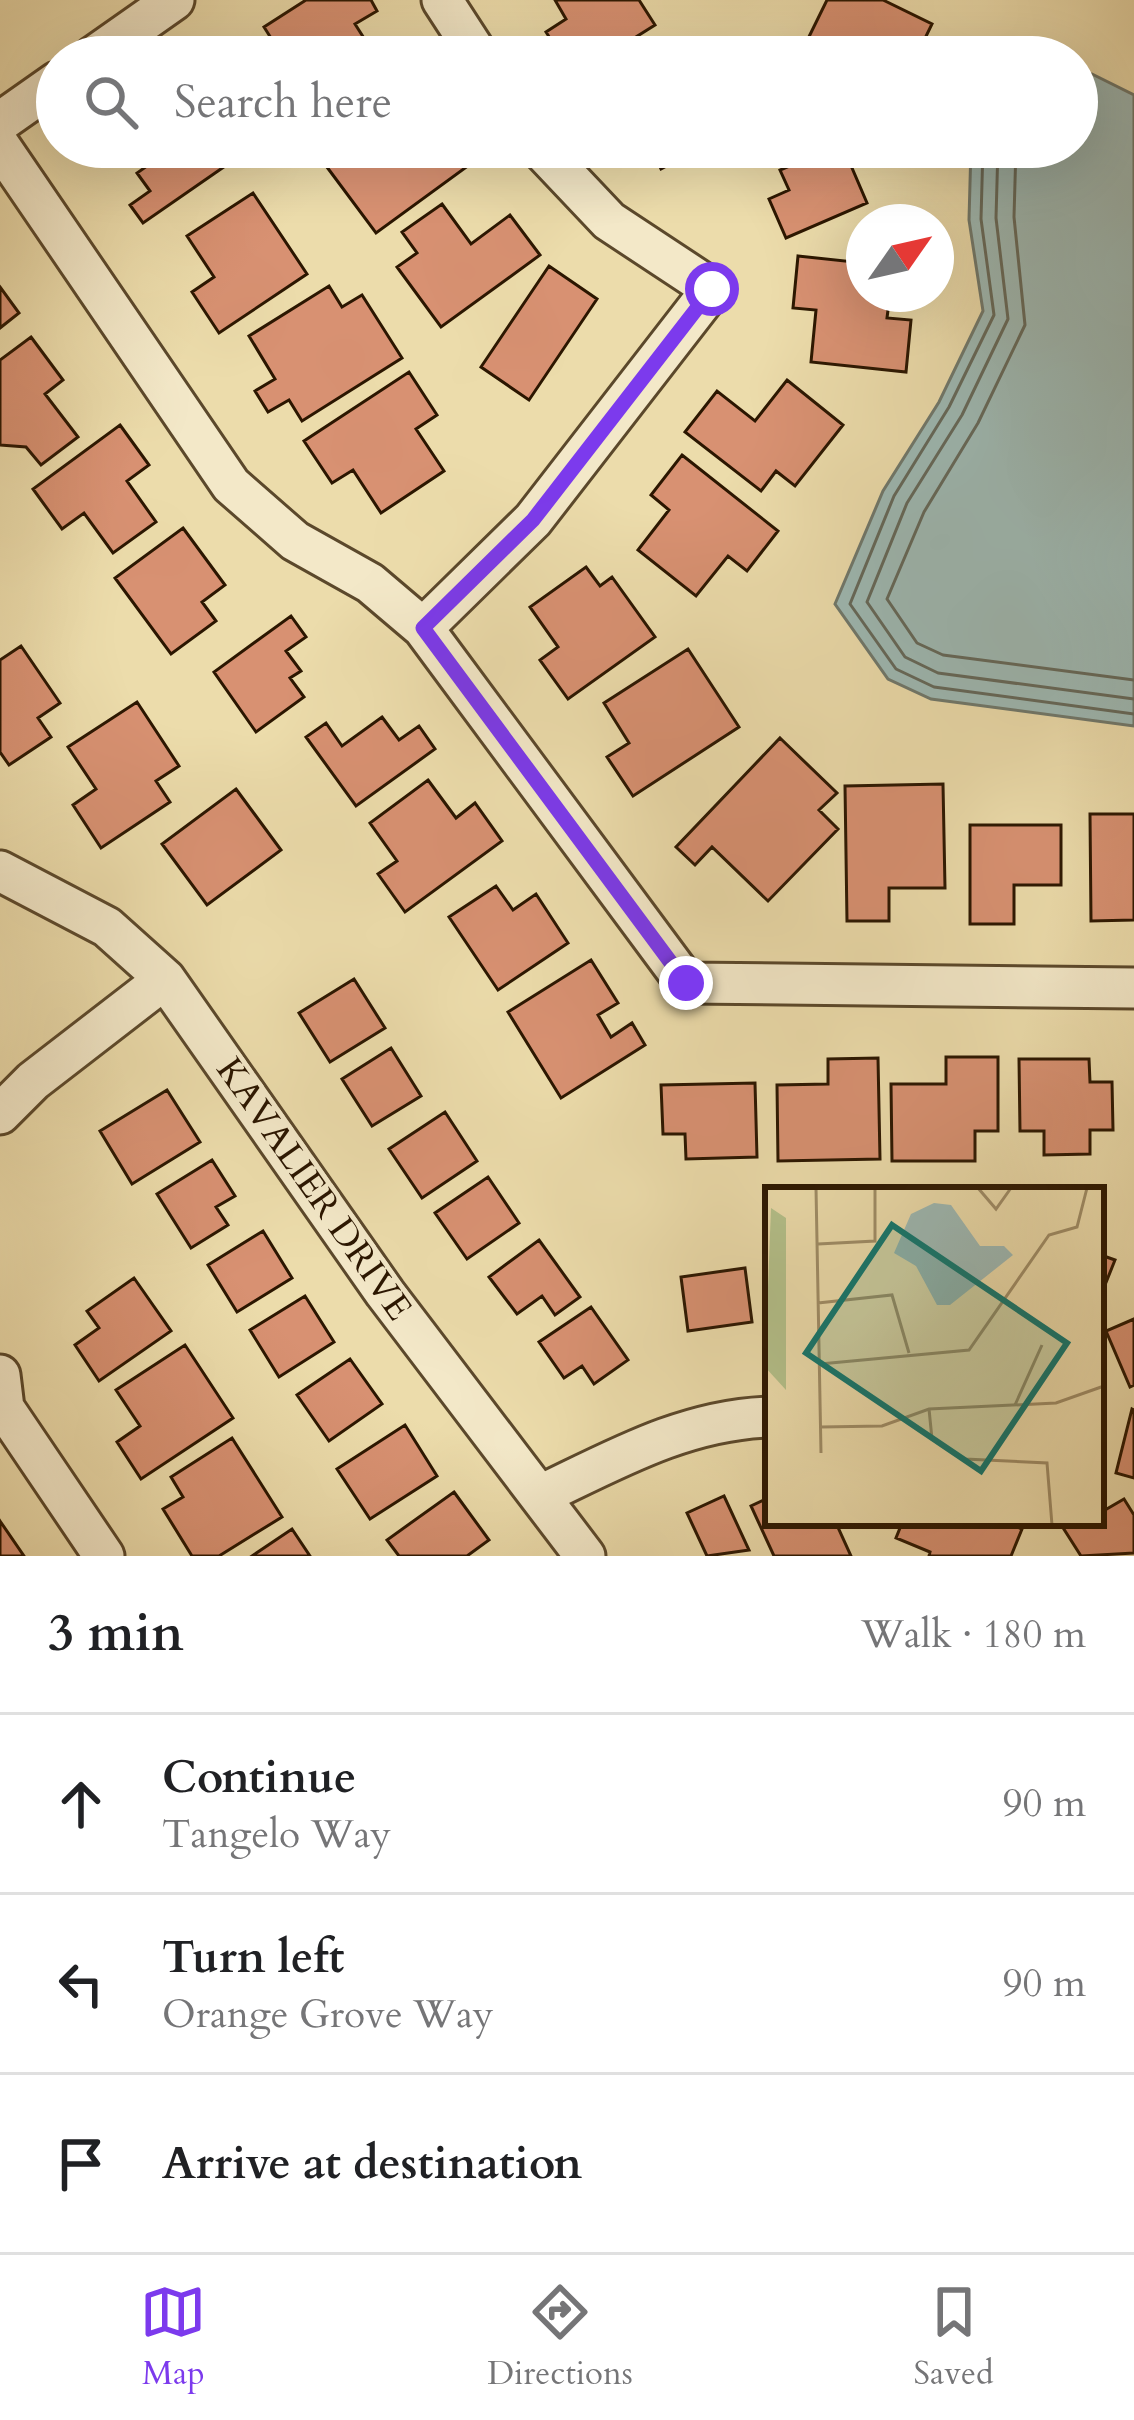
<!DOCTYPE html>
<html lang="en">
<head>
<meta charset="utf-8">
<style>
  body { margin:0; font-family:Cardo,serif; background:#f2f2f2; color:#202124 }
  .compass { position:absolute; left:846px; top:204px; width:108px; height:108px; border-radius:50%; background:#fff; box-shadow:0 12px 48px #0002; rotate:56deg }
  .stop { position:absolute; width:36px; height:36px; margin:-27px; border:9px solid #7c3aed; border-radius:50%; background:#fff }
  .stop.end { background:#7c3aed; border-color:#fff; box-shadow:0 3px 12px #0008 }
  .list { margin:0; padding:0; list-style:none }
  h2 { display:flex; justify-content:space-between; align-items:center; height:156px; margin:0; padding:0 48px; font-size:51px }
  h2 small { font-size:39px; font-weight:400; color:#757577 }
  .list li { display:grid; grid-template-columns:78px 1fr auto; gap:36px; align-items:center; box-sizing:border-box; height:180px; padding:0 48px; border-top:3px solid #e0e0e0 }
  .list b { display:block; font-size:45px; white-space:nowrap }
  .list p { margin:0; font-size:39px; white-space:nowrap; color:#757577 }
  .list em { font-size:39px; font-style:normal; color:#757577 }
  .icon { flex:none; width:66px; height:66px; fill:none; stroke:currentColor; stroke-width:2; stroke-linecap:round; stroke-linejoin:round }
  .map { position:relative; flex:none; width:1134px; height:1556px; overflow:hidden }
  .search { position:absolute; background:#fff; box-shadow:0 12px 48px #0002; left:36px; right:36px; top:36px; height:132px; display:flex; align-items:center; gap:30px; box-sizing:border-box; padding:0 42px; border-radius:66px; color:#757577; font-size:45px }
  .sheet { height:696px; background:#fff }
  nav { display:flex; justify-content:space-around; align-items:center; box-sizing:border-box; height:168px; border-top:3px solid #e0e0e0; background:#fff; font-size:33px; color:#757577 }
  nav a { display:grid; justify-items:center; gap:6px }
  nav .on { color:#7c3aed }
  .map>svg:first-child { display:block }
  .water { fill:#9db9b4; stroke:#6f786c; stroke-width:3 }
  .lines { fill:none; stroke-linecap:round; stroke-linejoin:round }
  .shore { stroke:#64685a; stroke-width:3 }
  .building { fill:#d89172; stroke:#2b1600; stroke-width:3 }
  .minor-casing { stroke:#5b482b; stroke-width:45 }
  .minor { stroke:#f3e8c8; stroke-width:39 }
  .route { stroke:#7c3aed; stroke-width:15 }
  .labels { text-anchor:middle; dominant-baseline:central; stroke-width:9; stroke-linejoin:round; paint-order:stroke }
  .street-label { font-size:36px; fill:#2b1600; stroke:#f3e8c8 }
  .inset-road { fill:none; stroke:#9f8d67; stroke-width:3 }
  .view { fill:#0f766e; fill-opacity:0.15; stroke:#0f766e; stroke-width:6 }
  .inset-edge { fill:none; stroke:#2b1600; stroke-width:6 }
</style>
</head>
<body>
<div class="map">
<svg width="1134" height="1556" viewBox="0 0 1134 1556">
  <rect width="100%" height="100%" fill="#ecdcab"/>
  <filter id="stains"><feTurbulence type="fractalNoise" baseFrequency=".00167" numOctaves="4"/><feColorMatrix values="0 0 0 0 .2 0 0 0 0 .09 0 0 0 0 .02 0 0 0 .5 -.17"/></filter>
  <radialGradient id="worn" r=".72"><stop offset=".6" stop-color="#630" stop-opacity="0"/><stop offset="1" stop-color="#630" stop-opacity=".3"/></radialGradient>
  <!-- water -->
  <path class="water" d="M1092,74L1134,95V726L931,699L888,679L835,604L883,491L939,402L983,311L969,220L971,147H1077V75Z"/>
  <g class="lines">
    <!-- shore -->
    <path class="shore" d="M983,147L981,219L994,315L949,407L894,496L850,604L896,669L934,687L1134,714
      M998,147L996,218L1008,319L962,415L907,503L867,602L905,657L938,673L1134,699
      M1016,147L1014,217L1025,325L978,423L924,512L887,599L917,643L943,655L1134,680"/>
  </g>
  <!-- building -->
  <path class="building" d="M306,0H371L377,11L355,24L376,57H283L264,27Z
    M555,0H639L655,25L604,57H562L546,32L566,19Z
    M827,0H883L932,24L916,57H799Z
    M680,43L687,57H653Z
    M148,147H236L241,155L143,223L130,205L150,191L137,173L157,159Z
    M321,147H466L476,160L376,233L315,151Z
    M650,147H702L661,169Z
    M834,147H843L867,203L786,238L769,199L789,190L780,170Z
    M253,193L307,274L219,333L192,292L214,277L187,236Z
    M442,204L471,244L510,215L540,255L441,327L397,267L417,253L402,232Z
    M798,256L864,263V294H890L887,318L911,320L906,372L811,362L816,310L793,308Z
    M549,266L597,299L529,400L481,367Z
    M329,286L342,307L362,295L402,358L302,421L289,400L268,412L255,391L275,379L249,336Z
    M0,287L19,313L0,328Z
    M31,337L63,380L45,394L78,437L41,465L26,447L0,445V360Z
    M409,372L437,415L416,429L444,471L381,513L353,470L332,483L304,441Z
    M787,380L843,425L795,486L776,471L761,491L685,432L717,391L755,421Z
    M120,425L149,465L127,481L156,522L113,553L84,513L62,529L33,489Z
    M682,455L778,531L747,571L728,556L696,596L638,550L669,510L651,495Z
    M183,528L225,585L202,602L216,621L171,654L115,578Z
    M586,567L600,586L612,577L655,637L568,699L540,660L558,647L530,607Z
    M291,616L306,637L286,651L301,671L290,678L304,697L256,732L214,672Z
    M21,646L60,703L38,718L51,737L9,765L0,752V660Z
    M688,649L739,727L633,796L607,757L629,743L604,703Z
    M137,702L179,766L156,781L170,802L101,848L73,805L96,789L68,747Z
    M382,717L399,740L419,726L435,749L356,806L306,737L326,723L342,746Z
    M780,738L837,793L819,810L838,829L768,901L712,847L695,865L676,847Z
    M428,780L456,818L475,803L502,841L405,912L378,874L397,861L370,823Z
    M943,784L945,888H889V921H847L845,786Z
    M236,789L281,850L207,905L162,844Z
    M1090,814H1134V920L1091,921Z
    M970,825H1061V885H1014V924H970Z
    M496,886L513,910L536,894L568,943L498,990L449,917Z
    M591,960L618,1003L598,1015L611,1037L632,1023L645,1045L561,1098L508,1012Z
    M354,979L385,1028L330,1062L299,1013Z
    M391,1048L421,1096L372,1126L342,1079Z
    M946,1057H998V1131H975V1161H892L891,1084H946Z
    M878,1058L880,1159L778,1161L777,1085L828,1084V1059Z
    M1019,1059H1089L1090,1082H1112L1113,1130H1090V1154L1044,1155V1131H1020Z
    M755,1083L757,1157L686,1159L685,1134H663L661,1085Z
    M167,1090L200,1142L132,1184L100,1131Z
    M445,1112L477,1161L422,1198L389,1149Z
    M212,1160L235,1196L216,1207L228,1225L191,1248L157,1194Z
    M488,1177L519,1223L467,1259L435,1213Z
    M263,1231L292,1278L237,1312L208,1265Z
    M539,1240L580,1297L555,1315L542,1296L517,1314L489,1277Z
    M1101,1255L1115,1260L1101,1295Z
    M745,1268L752,1322L688,1331L681,1277Z
    M134,1278L171,1331L99,1381L75,1345L99,1328L87,1311Z
    M305,1296L334,1342L279,1377L250,1330Z
    M591,1307L628,1360L594,1384L582,1366L564,1378L539,1342Z
    M1134,1319V1385L1130,1387L1106,1331Z
    M185,1345L233,1418L141,1479L117,1442L140,1426L116,1390Z
    M350,1359L382,1404L329,1441L297,1395Z
    M1132,1409L1134,1410V1478L1116,1473Z
    M405,1425L437,1476L370,1519L337,1469Z
    M232,1438L282,1517L219,1556H192L163,1509L183,1497L171,1477Z
    M454,1492L489,1540L467,1556H399L387,1540Z
    M724,1496L749,1550L707,1556L687,1513Z
    M768,1498V1523H836L851,1556H774L751,1506Z
    M1124,1499L1134,1515V1553L1081,1556L1060,1523H1101V1504L1105,1510Z
    M0,1521L24,1556H0Z
    M902,1523H1008L1022,1529L1011,1556H929L930,1552L896,1538Z
    M292,1529L310,1556H252Z"/>
  <g class="lines">
    <defs>
      <path id="minor" d="M442,0L479,57
        M93,57L174,0
        M0,122L57,82
        M0,146L231,485L295,541L370,583L423,628L686,983L1134,988
        M423,628L533,520L712,289L609,221L539,147
        M0,871L107,927L165,979L385,1293L585,1556
        M0,1114L33,1081L165,979
        M0,1375L4,1408L104,1556
        M543,1494C616,1459 685,1420 768,1417"/>
    </defs>
    <!-- minor casing -->
    <use href="#minor" class="minor-casing"/>
    <!-- minor -->
    <use href="#minor" class="minor"/>
  </g>
  <g class="lines">
    <!-- route -->
    <path class="route" d="M686,983L423,628L533,520L712,289"/>
  </g>
  <g class="labels">
    <!-- street labels -->
    <g class="street-label">
      <text transform="translate(314 1189) rotate(55)">KAVALIER DRIVE</text>
    </g>
  </g>
  <!-- overview -->
  <g transform="translate(765 1187)">
    <rect width="339" height="339" fill="#ecdcab"/>
    <path d="M6,21L21,31V203L0,180Z" fill="#b4c18b"/>
    <path d="M169,16L186,18L215,59H239L248,68L185,118H172L151,79L129,66L146,27Z" fill="#9db9b4"/>
    <path class="inset-road" d="M51,1L56,266M213,1L231,22L246,1M53,57L110,54V1M53,116L127,108L144,166M55,177L204,163L284,48L312,40L322,1M250,218L277,158M164,222L167,252L200,272L282,276L287,338M56,240L117,239L164,222L291,216L339,199"/>
    <path class="view" d="M127,38L302,156L216,284L41,166Z"/>
    <rect width="339" height="339" class="inset-edge"/>
  </g>
  <rect width="100%" height="100%" filter="url(#stains)"/>
  <rect width="100%" height="100%" fill="url(#worn)"/>
</svg>
<svg class="compass" viewBox="-18 -18 36 36"><path d="M0-13l5 13h-10z" fill="#e53935"/><path d="M0 13l5-13h-10z" fill="#757577"/></svg>
<div class="stop" style="left:712px;top:289px"></div>
<div class="stop end" style="left:686px;top:983px"></div>
<div class="search"><svg class="icon" aria-label="search" viewBox="0 0 24 24"><circle cx="10" cy="10" r="6"/><path d="M15 15l6 6"/></svg>Search here</div>
</div>
<section class="sheet">
<h2>3 min<small>Walk · 180 m</small></h2>
<ul class="list">
<li><svg class="icon" aria-label="ahead" viewBox="0 0 24 24"><path d="M12 20V5M6 11l6-6 6 6"/></svg><div><b>Continue</b><p>Tangelo Way</p></div><em>90 m</em></li>
<li><svg class="icon" aria-label="left" viewBox="0 0 24 24"><path d="M17 20v-9H6M10 6l-5 5 5 5"/></svg><div><b>Turn left</b><p>Orange Grove Way</p></div><em>90 m</em></li>
<li><svg class="icon" aria-label="arrive" viewBox="0 0 24 24"><path d="M6 21V4h12l-3 4 3 4H6"/></svg><div><b>Arrive at destination</b></div></li>
</ul>
</section>
<nav>
<a class="on"><svg class="icon" aria-label="map" viewBox="0 0 24 24"><path d="M3 6l6-2 6 2 6-2v14l-6 2-6-2-6 2zM9 4v14M15 6v14"/></svg>Map</a>
<a><svg class="icon" aria-label="directions" viewBox="0 0 24 24"><path d="M12 3l9 9-9 9-9-9zM9 14v-3h6M13 9l2 2-2 2"/></svg>Directions</a>
<a><svg class="icon" aria-label="saved" viewBox="0 0 24 24"><path d="M7 4h10v16l-5-4-5 4z"/></svg>Saved</a>
</nav>
</body>
</html>
